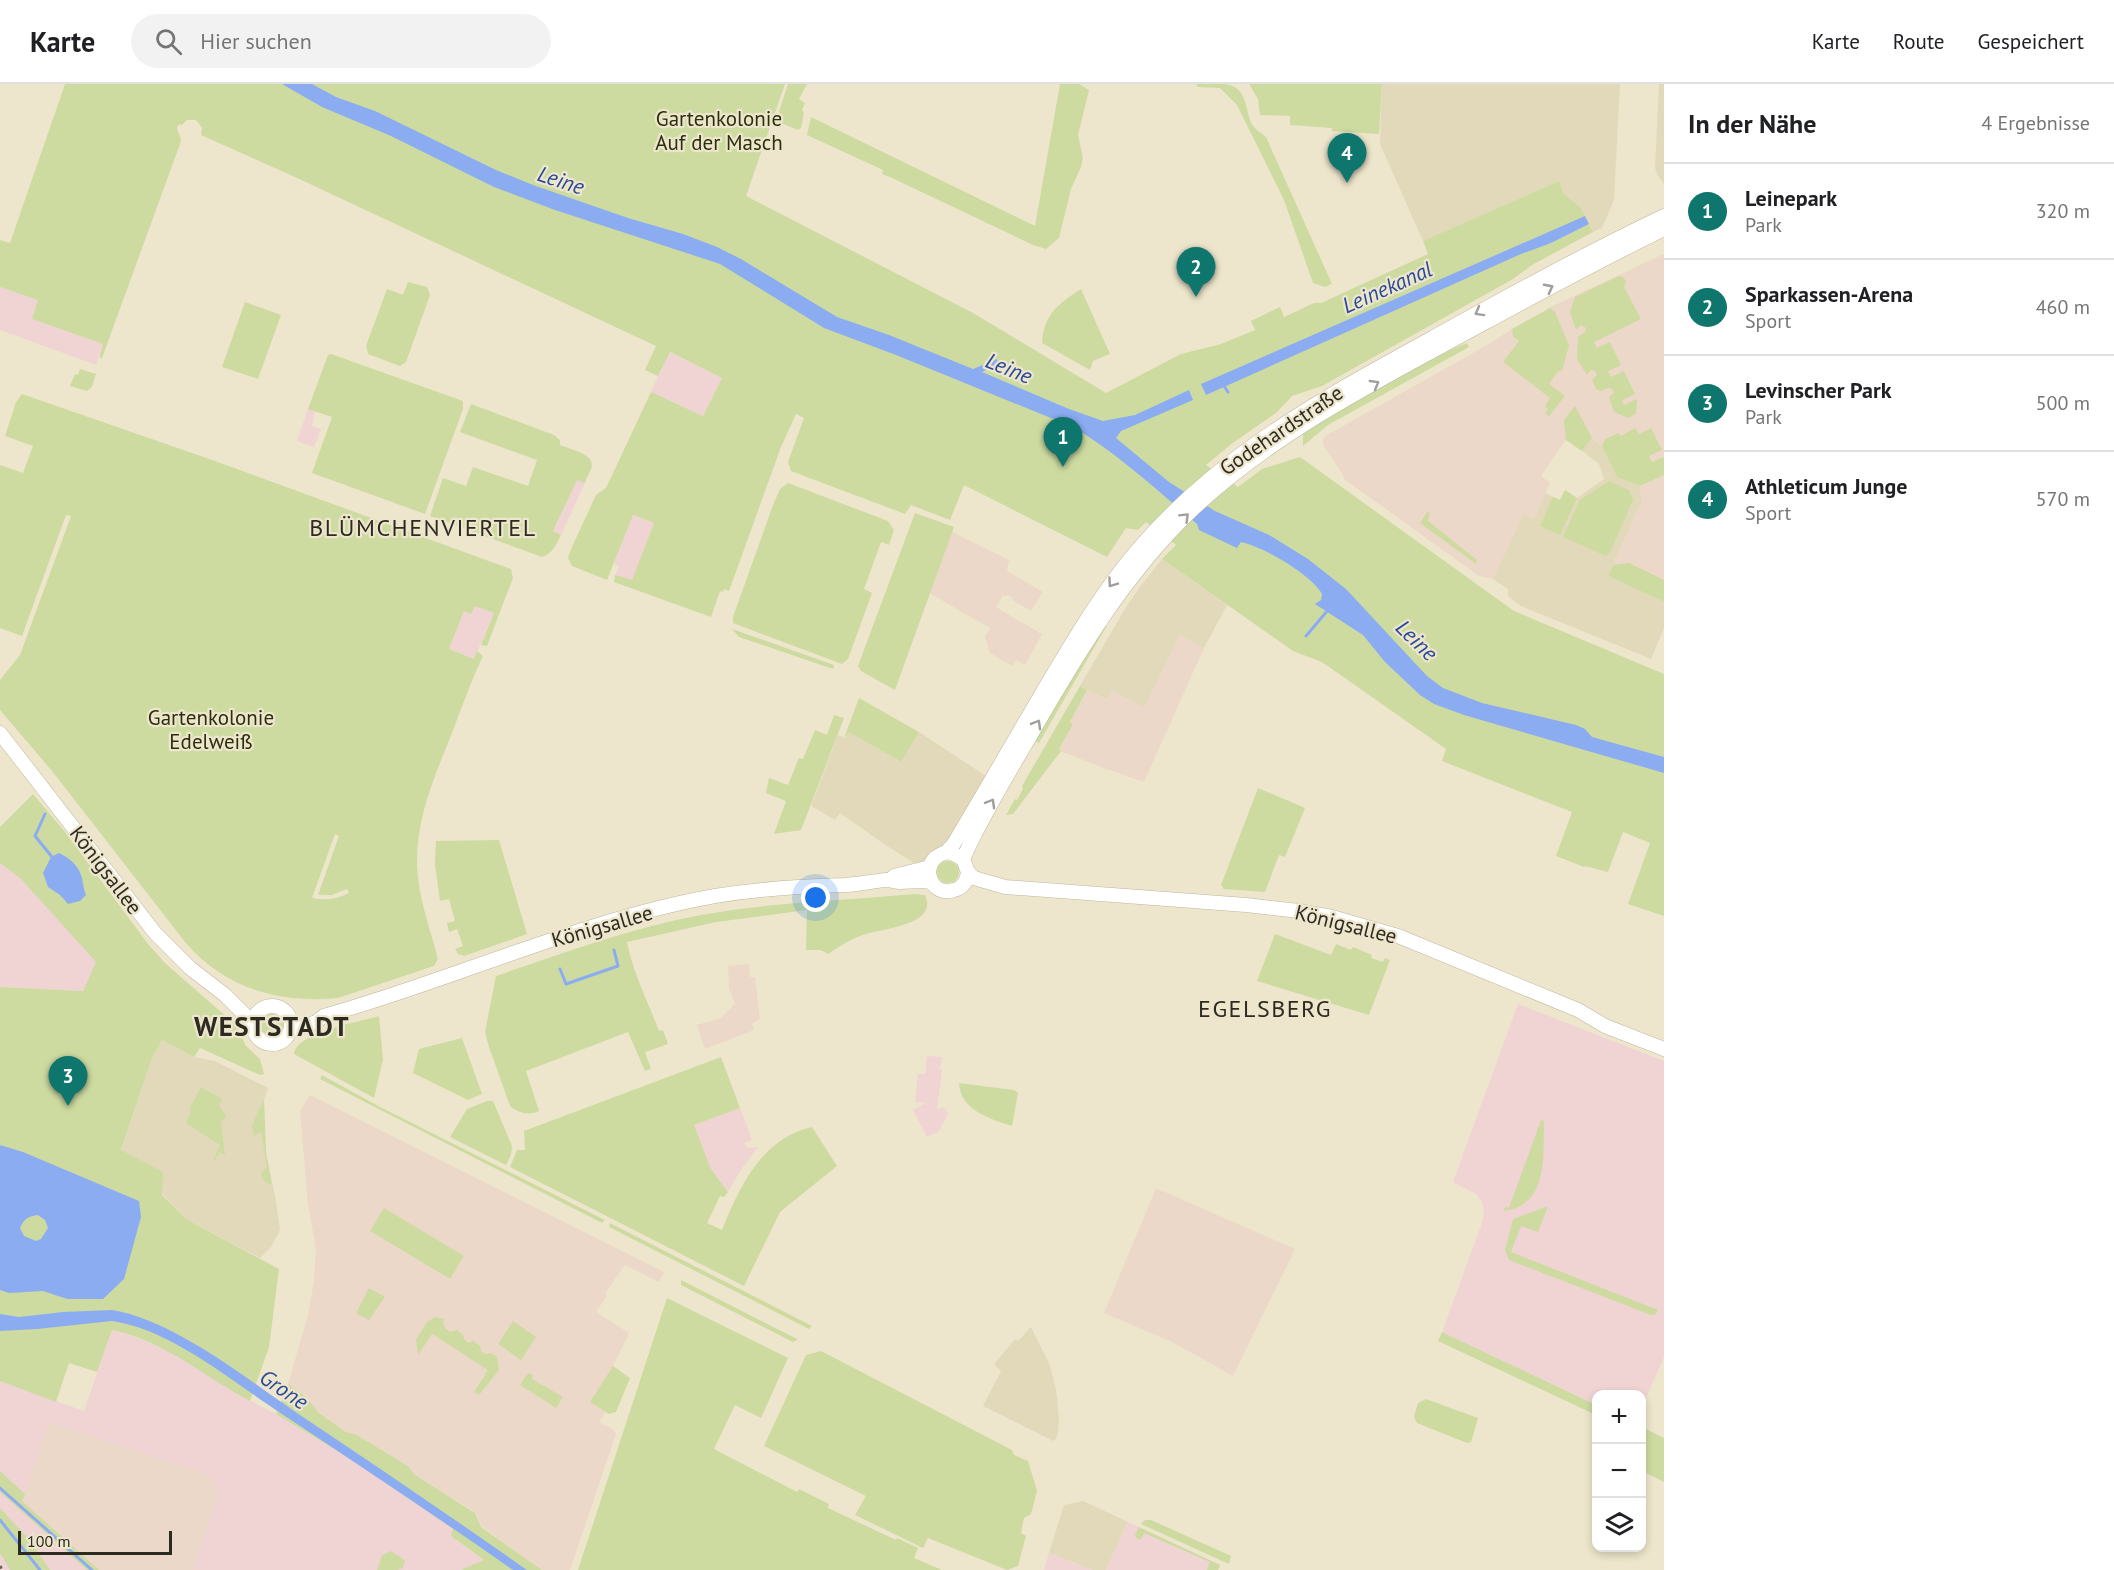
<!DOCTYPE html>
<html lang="de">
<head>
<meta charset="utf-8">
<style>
  body { margin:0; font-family:"PT Sans",sans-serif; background:#f2f2f2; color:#202124 }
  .controls { position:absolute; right:18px; bottom:18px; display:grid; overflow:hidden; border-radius:12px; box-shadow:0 3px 9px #0003 }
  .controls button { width:54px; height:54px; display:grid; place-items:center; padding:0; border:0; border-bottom:2px solid #e0e0e0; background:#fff; color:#202124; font:30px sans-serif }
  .scale { position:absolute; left:18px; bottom:15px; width:154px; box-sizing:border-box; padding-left:6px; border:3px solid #2d2a21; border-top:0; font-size:16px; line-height:21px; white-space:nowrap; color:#2d2a21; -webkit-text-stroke:4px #ede6cc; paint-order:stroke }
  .you { position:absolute; left:816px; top:814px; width:21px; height:21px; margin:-15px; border:4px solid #fff; border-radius:50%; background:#1a73e8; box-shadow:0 0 0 9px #1a73e833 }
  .badge { display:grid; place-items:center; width:39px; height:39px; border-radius:50%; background:#0f766e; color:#fff; font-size:20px; font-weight:700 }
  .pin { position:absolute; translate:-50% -50px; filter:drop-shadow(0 2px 3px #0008) }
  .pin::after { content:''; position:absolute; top:32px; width:21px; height:18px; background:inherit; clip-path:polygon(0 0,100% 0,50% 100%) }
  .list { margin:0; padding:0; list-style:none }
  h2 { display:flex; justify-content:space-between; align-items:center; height:78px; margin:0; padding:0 24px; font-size:26px }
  h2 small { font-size:20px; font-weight:400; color:#757577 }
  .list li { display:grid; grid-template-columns:39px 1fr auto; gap:18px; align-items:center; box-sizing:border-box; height:96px; padding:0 24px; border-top:2px solid #e0e0e0 }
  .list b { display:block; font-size:22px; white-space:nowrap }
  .list p { margin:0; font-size:20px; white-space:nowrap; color:#757577 }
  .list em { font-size:20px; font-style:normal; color:#757577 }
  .icon { flex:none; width:33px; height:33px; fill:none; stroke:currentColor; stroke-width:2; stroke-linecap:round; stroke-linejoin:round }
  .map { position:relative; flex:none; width:1664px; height:1486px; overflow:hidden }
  header { display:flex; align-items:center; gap:36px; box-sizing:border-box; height:84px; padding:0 30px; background:#fff; border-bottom:2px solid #e0e0e0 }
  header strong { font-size:28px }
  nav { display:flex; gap:33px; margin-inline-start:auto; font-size:21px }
  .search { width:420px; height:54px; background:#f2f2f2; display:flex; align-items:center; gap:15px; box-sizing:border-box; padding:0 21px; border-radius:33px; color:#757577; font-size:22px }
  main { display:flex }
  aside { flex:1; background:#fff }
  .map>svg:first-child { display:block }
  .built { fill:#e2d9ba }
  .industrial { fill:#efd4d3 }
  .education { fill:#ebd8c8 }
  .green { fill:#cddba1; fill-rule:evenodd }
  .water { fill:#8cacf1; fill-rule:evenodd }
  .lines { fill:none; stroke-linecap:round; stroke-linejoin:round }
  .stream { stroke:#8cacf1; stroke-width:3 }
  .secondary-casing { stroke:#bdb69e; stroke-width:15 }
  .secondary { stroke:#fff; stroke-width:14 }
  .rail { stroke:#666254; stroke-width:3; stroke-dasharray:3 6; stroke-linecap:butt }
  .oneway { stroke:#a09f9b }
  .labels { text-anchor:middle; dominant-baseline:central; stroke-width:4.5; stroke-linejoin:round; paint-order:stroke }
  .park-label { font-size:21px; fill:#2a300e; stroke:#ede6cc }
  .street-label { font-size:21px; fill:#2d2a21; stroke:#ede6cc }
  .water-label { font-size:22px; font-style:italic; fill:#294999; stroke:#ede6cc }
  .quarter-label { font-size:24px; letter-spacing:1.5px; fill:#2d2a21; stroke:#ede6cc }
  .district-label { font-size:27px; font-weight:bold; letter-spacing:1.5px; fill:#2d2a21; stroke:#ede6cc }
</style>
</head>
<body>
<header>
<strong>Karte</strong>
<div class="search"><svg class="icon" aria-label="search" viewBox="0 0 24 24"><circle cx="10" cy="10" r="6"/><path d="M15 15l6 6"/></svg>Hier suchen</div>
<nav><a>Karte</a><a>Route</a><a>Gespeichert</a></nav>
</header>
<main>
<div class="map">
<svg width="1664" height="1486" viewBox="0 0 1664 1486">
  <rect width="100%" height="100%" fill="#ede6cc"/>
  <!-- built -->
  <path class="built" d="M1382,0H1620L1614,116L1602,144L1593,148L1581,124L1564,110L1559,97L1423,157L1380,60Z
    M1659,0H1664V100L1658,92L1655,84Z
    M1592,354L1602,362L1617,392L1640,402L1642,417L1608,492L1664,518V544L1651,575L1521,522L1508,512V505L1493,495L1523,430L1538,426L1545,409L1560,416L1565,406L1577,414L1604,395L1599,380L1582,367Z
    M1162,475L1227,521L1204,564L1180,551L1144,624L1112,607L1107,616L1080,602L1123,528L1139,504Z
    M849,647L900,678L919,648L989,694L933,791L884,760L840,729L835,736L811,722L838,651L845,654Z
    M162,956L194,973L215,977L268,1004L264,1016L266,1069L275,1112L280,1146L271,1163L260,1174L186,1135L121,1067L151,977Z
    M1031,1243L1049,1279L1056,1305L1059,1334L1058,1348L1056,1355L1053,1357L983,1322L1001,1287L994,1280L1015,1255L1018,1257Z
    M1083,1417L1128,1438L1106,1486H1092L1049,1469L1064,1421Z"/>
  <!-- industrial -->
  <path class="industrial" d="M0,203L39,216L32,235L103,260L96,281L0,246Z
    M669,268L722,294L703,332L651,308Z
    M308,325L315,327L312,342L321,345L314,363L297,357Z
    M577,395L585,399L561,451L553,447Z
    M632,431L654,439L632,497L615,491L619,482L614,480Z
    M474,521L494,529L474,575L449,565L464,527Z
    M0,779L21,795L97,877L83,907L0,903Z
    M1518,920L1664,977V1273L1642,1323V1310H1596V1321L1442,1248L1482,1139L1484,1129L1482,1117L1476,1110L1453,1098Z
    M927,972L942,973L940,985L942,986L937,1025L944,1023L948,1030L939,1047L927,1053L913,1026L926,1019L915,1018L918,990H925Z
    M740,1024L752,1056L744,1059L747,1064L758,1063L740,1087L728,1108L711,1085L694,1041Z
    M112,1245L146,1257L183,1274L236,1309L276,1330L354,1377L454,1445L451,1452L485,1477L461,1486H0V1297L84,1327Z
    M1128,1438L1220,1481L1218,1486H1106Z
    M1049,1469L1056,1472L1092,1486H1044Z"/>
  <!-- education -->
  <path class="education" d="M1664,170V518L1608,492L1642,417L1640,402L1617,393L1602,362L1593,354L1582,367L1566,356L1557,368L1541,392L1550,399L1538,426L1533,435L1523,430L1493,495L1479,492L1344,395L1343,391L1323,361V355L1327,351L1489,260L1512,245L1513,253L1529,261L1530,257H1537L1538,264L1545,274L1546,270L1553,269L1559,287L1550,224L1546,225Z
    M952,448L1009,476L1007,487L1043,508L1031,527L1012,516L1013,514L1008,511L1006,512L1003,511L996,523L1042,550L1025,581L1016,576L1012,582L990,569L985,553L990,544L929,509Z
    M1180,551L1204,564L1144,698L1104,684L1058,666L1073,640L1070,638L1087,606L1107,616L1112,607L1144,623Z
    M749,880L750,893H755L760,935L752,940L754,946L705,965L697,941L721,934L735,920L729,905L728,882Z
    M310,1011L664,1188L659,1198L625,1181L605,1209L607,1212L596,1228L629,1249L613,1282L591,1318L606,1328L599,1338L613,1345L616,1350L570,1486H542L481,1442L475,1428L415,1391L408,1382L357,1351L346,1348L319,1329L307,1314L288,1300L308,1231L314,1197L316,1166L308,1120L300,1027Z
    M1156,1104L1295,1165L1233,1292L1172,1258L1104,1229Z
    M49,1338L206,1390L211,1394L216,1403L217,1415L193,1486H99L22,1417Z"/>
  <!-- green -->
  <path class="green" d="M65,0H785L746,112L973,229L1106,309L1181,270L1221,260L1255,246L1251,237L1280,223L1284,233L1314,219H1321L1428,170L1423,157L1559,97L1564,110L1581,124L1593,148L1532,181L1513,195L1322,302L1292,312L1276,329L1234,358L1206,381L1238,403L1262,385L1300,373L1514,527L1664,590V832L1628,820L1650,759L1623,748L1608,788L1585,782L1584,783L1556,772L1572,728L1442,677L1446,665L1322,578L1293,567L1162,475L1176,461L1146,438L1138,446L1126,444L1107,473L964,401L950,436L911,421L905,430L791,387L788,378L804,334L796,330L781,363L729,507L724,505L723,508L720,507L711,533L614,498L615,491L632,496L654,439L633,431L607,496L572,482L568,474L571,465L596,411L606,404L651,308L703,332L722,294L670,268L658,292L645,286L656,262L295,93L201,51L202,44L196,36H187L182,41L179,40L177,44L181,56L180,60L102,274H100V270L103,260L32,235L38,216L0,203V156L10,159Z
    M788,0H807L799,15L805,19L802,26L804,28L801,44L798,46L776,37Z
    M1060,0H1079L1089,6L1078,51L1083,74L1081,83L1071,105L1059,154L1046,165L1033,161L892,94L882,90L883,86L807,51L811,33L1035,142Z
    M1197,0C1206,0 1216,0 1225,0C1246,3 1245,21 1250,36C1252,44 1260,48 1266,53L1332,200L1325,203L1313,199L1284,116L1237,21L1220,4L1197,3Z
    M1249,0H1382L1379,50L1332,47V44L1290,41V32L1260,31L1258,15Z
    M1619,192L1624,194L1626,198L1624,203L1641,235L1594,258L1597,264L1610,258L1621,281L1608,287L1611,293L1624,287L1635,310L1622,316L1624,321L1637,315L1636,330L1628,334L1614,328L1609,313L1614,309L1612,305L1608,304L1601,307L1596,305L1592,296L1597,291L1595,287L1591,286L1587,291L1577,275L1578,253L1585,248L1586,244L1581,241L1576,246L1570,228L1575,213Z
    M408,198L427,203L430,211L406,278L400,282L368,270L366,262L387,205L403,211Z
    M1081,205L1110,270L1093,277L1090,286L1042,259C1044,230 1058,220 1081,205Z
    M245,218L281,231L258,295L222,283Z
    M1550,224L1555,228L1569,261L1562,287H1558L1549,300L1565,312L1549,332L1545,329L1548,325L1545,322L1550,314L1503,278L1519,257L1513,253L1512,245Z
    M1467,259L1469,263L1328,341L1303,362V350L1310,343L1430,274Z
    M331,270L463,317V325L425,430L312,389L332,333L308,325L328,271Z
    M80,285L96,290L92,303L87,307L70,302L75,290L78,291Z
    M22,310L215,377L511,485L513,494L487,562L481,561L494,529L475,522L471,530L464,527L449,565L474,575L477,567L483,572C471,597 462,623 452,649C435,692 416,733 417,781C418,813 430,844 438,875L434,882L338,914C279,920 224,904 185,858L52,687L0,626V596L20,571L71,432L66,431L22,552L0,544V381L23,389L33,362L5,352L16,318ZM335,750L339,752L318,811H332L347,805L349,809C336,815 326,817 312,814Z
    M471,320L554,351L560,356V361C569,365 592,369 592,381C592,386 586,393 585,399L577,396L553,447L561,451C556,460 553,470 542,473L430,432L443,394L466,402L473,383L528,402L537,376L460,348Z
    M1575,322L1592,354L1582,367L1566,356L1564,336Z
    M1635,344L1639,350L1651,344L1662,366L1649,372L1652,378L1664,373V391L1640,402L1617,393L1602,362L1605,355L1618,349L1621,352Z
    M1609,397L1629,406L1633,416L1610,468L1606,472L1563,453L1580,416Z
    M788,399L888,437L894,446L889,461L881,458L864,505L872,509L848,575L842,580L733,539V533L773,421L780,405Z
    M1565,406L1577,414L1560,451L1540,442L1553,413L1560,416Z
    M1427,428L1430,429L1428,437L1477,476L1476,480L1420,439Z
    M915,429L954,443L895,606L861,587L858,582Z
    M1629,479L1664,496V518L1608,492L1613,481Z
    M1105,541L1106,543L1039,659L1034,656L1073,589Z
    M732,545L834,581L833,585L739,553Z
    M1080,602L1087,606L1070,638L1073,640L1059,665L1061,667L1013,730L1006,731L1015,715L1017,716L1023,705L1022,702Z
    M859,614L919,648L901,678L849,648L844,654Z
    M834,631L844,634L801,746L774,750L786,717L766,709L769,694L788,701L799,674L803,675L815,646L827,651Z
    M1258,704L1305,724L1285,773L1279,771L1265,808L1224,805L1221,801Z
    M33,710L65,748L148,860L166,880L236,941L246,962L260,975L264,990L260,991L200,964L194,973L162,956L151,977L121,1066L163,1088L162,1111L186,1135L279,1185L269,1263L250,1317C203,1292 165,1257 112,1246L97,1288L69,1279L56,1318L0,1297V903L83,907L96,878L21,795L0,779V743Z
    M499,756L527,850L464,872L458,870L455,865L463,862L457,845L449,848L447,839L455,837L449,815L440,817L435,780L436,757Z
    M937 788a11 11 0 1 1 22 0a11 11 0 1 1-22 0Z
    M914,810L925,811C939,841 883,844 866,850C852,854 840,862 828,870L821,866H806L807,826L716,838L627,858C633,889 648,918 659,947L663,946L668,960L645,968L651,985L645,987L628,948L526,987L539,1027C528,1032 519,1029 510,1022L489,963L485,948L496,892C563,869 631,844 701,831C772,818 843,817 914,810Z
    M1275,850L1331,871L1336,860L1351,866L1353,863L1372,871L1371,874L1383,878L1385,874L1390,876L1369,931L1257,897Z
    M261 941a11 11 0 1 1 22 0a11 11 0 1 1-22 0Z
    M379,932L383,976L374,1014L294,970C297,948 359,938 379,932Z
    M462,954L482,1010L468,1016L413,989L419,965Z
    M721,973L740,1024L694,1041L711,1085L728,1108L724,1113L720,1112L707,1139L722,1146C739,1103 762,1054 812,1043L837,1082L780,1128L744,1202L510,1083L517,1066H525L524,1047Z
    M322,991L380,1023L605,1136L602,1139L320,995Z
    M959,999L1014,1006L1018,1009L1012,1042C990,1035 960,1026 959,999Z
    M201,1003L222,1015L219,1021L226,1032L221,1039L225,1071L220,1068L215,1076L214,1075L220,1061L186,1039L191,1028L189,1026Z
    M264,1016L266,1069L272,1101L265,1098L261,1090L267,1083L261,1047L254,1052L252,1041Z
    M487,1017H493L512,1062L511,1071L506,1081L450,1053L467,1025Z
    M1541,1036L1544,1037C1543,1071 1549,1121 1504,1127L1505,1123L1509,1124Z
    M1548,1122L1538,1148L1521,1142L1511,1168L1658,1226L1656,1230L1651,1231L1509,1176L1505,1166L1513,1135Z
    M384,1124L464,1172L450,1195L370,1147Z
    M610,1139L812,1242L809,1245L609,1143Z
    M681,1196L797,1255V1256L793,1258L681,1201Z
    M369,1204L385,1213L369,1236L356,1229Z
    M667,1214L788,1274L761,1334L735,1321L714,1365L797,1408L799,1405L829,1420L828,1424L896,1456L897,1454L918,1464L914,1474L942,1486H578Z
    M435,1233L445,1235L443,1238L445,1244L450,1248L457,1246L463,1251L464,1255L468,1259L473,1257L480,1262L481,1267L485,1270L491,1269L497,1273L499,1286L479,1311L474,1308L488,1286L432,1250L418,1271L416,1256L427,1238Z
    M513,1237L536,1253L521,1276L498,1260Z
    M1442,1248L1596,1321V1331L1438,1257Z
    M821,1267L1012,1366L1014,1371L1028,1377L1037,1407L1031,1430L1024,1434L1021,1449L1026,1452L1018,1482L1007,1486L928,1454L923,1464L855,1431L866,1412L764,1362L806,1271Z
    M613,1282L630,1294L616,1328L609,1330L590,1318Z
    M528,1289L533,1291L532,1295L563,1313L556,1324L520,1301Z
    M288,1300L307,1314L319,1329L346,1348L357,1351L408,1382L415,1391L475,1429L481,1443L542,1486H461L484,1476L451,1452L453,1445L354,1377L276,1330Z
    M1426,1315L1478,1334L1471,1358L1467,1359L1417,1339L1414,1333L1418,1319Z
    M1642,1343L1664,1354V1398L1642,1387Z
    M0,1387L25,1410L22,1417L99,1486H87L0,1408Z
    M0,1424L28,1454L50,1486H10L0,1469Z
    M1145,1436H1151L1231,1472L1229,1480L1141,1440Z
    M1139,1443L1220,1481L1218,1486H1207L1210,1478L1144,1449L1141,1456L1136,1454L1135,1451Z
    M391,1467L405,1476L403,1484L398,1486H377L382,1471Z"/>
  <!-- water -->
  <path class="water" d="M282,0H312L336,13L375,27L496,86L533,101L628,134L683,150L717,163L741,175L837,233L889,251L973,285L997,275L998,280L982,288L1069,325L1103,337L1135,331L1189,306L1193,316L1121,347L1116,354L1169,398L1215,427L1269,451L1308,475L1346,505L1427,592L1443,604L1482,619L1576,641L1585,645L1592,653L1664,673V689L1464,631L1434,620L1420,611L1385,578L1363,551L1315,520L1321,516L1322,510C1312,491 1262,462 1241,458L1237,464L1199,446L1197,440C1158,407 1117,369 1073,343L896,271L824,244L720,180L555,126L494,103L391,52L322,23Z
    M1585,132L1589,140L1551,159L1521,170L1206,311L1201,300Z
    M59,769C68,773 78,781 81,791C83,796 83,804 86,811L80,817L68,820L60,811L48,803L43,789L51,773Z
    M0,1061L23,1068L139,1117L141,1133L124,1195L103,1215H67L43,1207L9,1209L0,1206ZM38,1131L45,1136L48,1144L41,1155L36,1157L24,1152L20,1144C24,1135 28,1132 38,1131Z
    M112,1226C173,1236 243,1292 294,1327C372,1379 450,1432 527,1486H513C436,1432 357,1380 279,1328C230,1296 170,1245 112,1237L37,1245L0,1247V1230L19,1233L63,1228Z"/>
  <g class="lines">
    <!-- stream -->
    <path class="stream" d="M1222,299L1228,308
      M1306,552L1328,526
      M45,730L35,752L52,773
      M560,885L566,900L618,882L614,866
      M0,1404L92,1486
      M0,1436L40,1486"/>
    <defs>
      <path id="secondary" d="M0,649L155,849L190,884L225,911L252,938
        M946,768L953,761C983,711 1012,660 1042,609C1067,567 1092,524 1122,485C1205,378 1317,317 1434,253C1510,211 1586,169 1664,132
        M963,775C983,730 1009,689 1033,647C1079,568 1125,490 1192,426C1264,358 1353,310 1440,263C1514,223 1588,182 1664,145
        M968,788C967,797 963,804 954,806C927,815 917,771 950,768L963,775L968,788L974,794L1005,803L1246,821L1299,827L1332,833L1398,852L1578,926L1605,942L1664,965
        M894,792L930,783
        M253 941a19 19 0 1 1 38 0a19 19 0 1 1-38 0Z
        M290,948L316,938L324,932C455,895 581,836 715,812C758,805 802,802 846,801C860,800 873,797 887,796C891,796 895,798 900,798C911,798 921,796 932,798"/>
    </defs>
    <!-- secondary casing -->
    <use href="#secondary" class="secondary-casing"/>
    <!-- secondary -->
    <use href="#secondary" class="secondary"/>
    <!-- rail -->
    <path class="rail" d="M0,1482L2,1486"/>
  </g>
  <!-- one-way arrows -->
  <defs><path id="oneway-chevron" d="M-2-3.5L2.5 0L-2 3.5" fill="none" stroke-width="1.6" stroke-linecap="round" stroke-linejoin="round" transform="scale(1.5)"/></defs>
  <g class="oneway">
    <use href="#oneway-chevron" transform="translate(1549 204) rotate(-28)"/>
    <use href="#oneway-chevron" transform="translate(1479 228) rotate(151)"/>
    <use href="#oneway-chevron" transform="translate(1375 300) rotate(-30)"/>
    <use href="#oneway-chevron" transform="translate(1185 433) rotate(-45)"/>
    <use href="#oneway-chevron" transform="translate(1112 499) rotate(125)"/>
    <use href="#oneway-chevron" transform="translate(1037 640) rotate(-60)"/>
    <use href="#oneway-chevron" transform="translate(991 719) rotate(-60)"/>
  </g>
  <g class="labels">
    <!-- park labels -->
    <g class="park-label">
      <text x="719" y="34">Gartenkolonie<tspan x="719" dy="24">Auf der Masch</tspan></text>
      <text x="211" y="633">Gartenkolonie<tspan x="211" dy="24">Edelweiß</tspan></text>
    </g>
    <!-- street labels -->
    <g class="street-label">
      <text transform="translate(1281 346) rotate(-34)">Godehardstraße</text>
      <text transform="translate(106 786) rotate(53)">Königsallee</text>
      <text transform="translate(1346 840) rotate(14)">Königsallee</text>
      <text transform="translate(602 842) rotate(-16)">Königsallee</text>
    </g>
    <!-- water labels -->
    <g class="water-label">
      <text transform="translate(561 96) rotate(18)">Leine</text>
      <text transform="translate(1387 203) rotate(-24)">Leinekanal</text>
      <text transform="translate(1009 284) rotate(22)">Leine</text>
      <text transform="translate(1417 556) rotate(44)">Leine</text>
      <text transform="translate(284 1305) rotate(34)">Grone</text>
    </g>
    <!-- quarter labels -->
    <g class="quarter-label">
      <text x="423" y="443">BLÜMCHENVIERTEL</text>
      <text x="1265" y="924">EGELSBERG</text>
    </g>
    <!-- district labels -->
    <g class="district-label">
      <text x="272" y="942">WESTSTADT</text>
    </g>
  </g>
</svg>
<div class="controls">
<button>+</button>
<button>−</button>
<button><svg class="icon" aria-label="layers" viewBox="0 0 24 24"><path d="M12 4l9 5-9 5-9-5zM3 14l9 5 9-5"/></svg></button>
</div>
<div class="scale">100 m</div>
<div class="you"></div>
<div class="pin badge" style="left:1063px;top:383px">1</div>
<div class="pin badge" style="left:1196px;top:213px">2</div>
<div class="pin badge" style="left:68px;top:1022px">3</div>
<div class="pin badge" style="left:1347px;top:99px">4</div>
</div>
<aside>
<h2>In der Nähe<small>4 Ergebnisse</small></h2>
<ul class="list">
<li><span class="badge">1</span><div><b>Leinepark</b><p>Park</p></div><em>320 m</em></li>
<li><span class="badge">2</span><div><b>Sparkassen-Arena</b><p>Sport</p></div><em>460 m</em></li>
<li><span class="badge">3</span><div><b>Levinscher Park</b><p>Park</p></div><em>500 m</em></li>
<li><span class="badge">4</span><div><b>Athleticum Junge</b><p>Sport</p></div><em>570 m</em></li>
</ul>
</aside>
</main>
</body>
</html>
